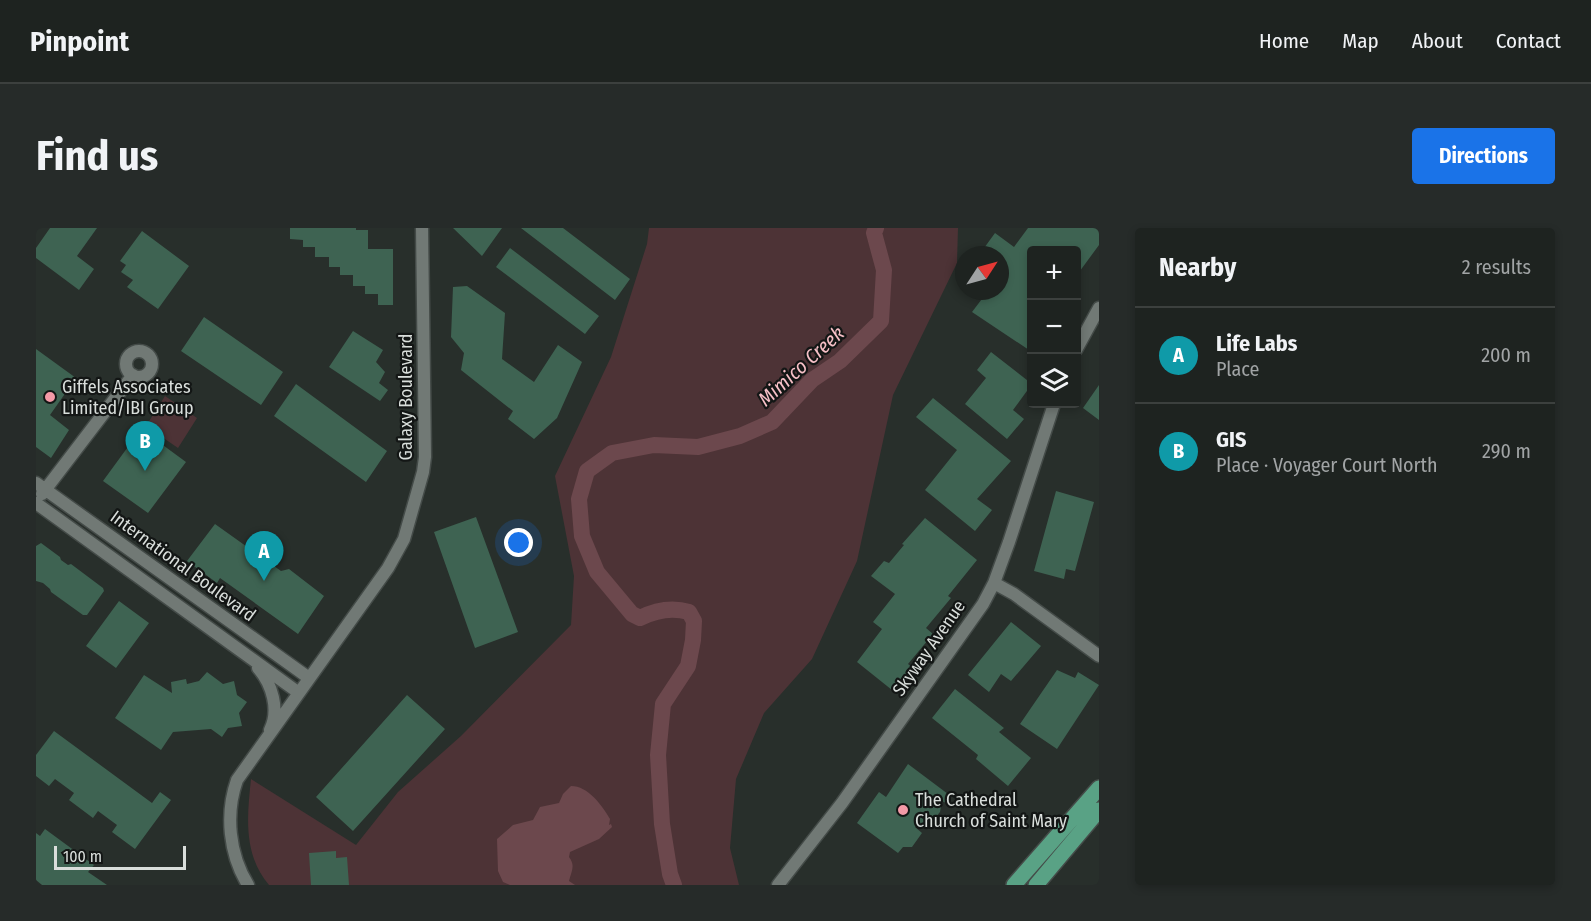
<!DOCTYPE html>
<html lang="en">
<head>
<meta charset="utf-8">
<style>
  body { margin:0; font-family:"Fira Sans Condensed",sans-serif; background:#262b29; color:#f1f3f6 }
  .controls { position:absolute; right:18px; top:18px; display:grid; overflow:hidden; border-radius:6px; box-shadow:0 3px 9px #0003 }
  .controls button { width:54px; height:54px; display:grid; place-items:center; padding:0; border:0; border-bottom:2px solid #3c403e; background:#1e2320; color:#f1f3f6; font:30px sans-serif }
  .compass { position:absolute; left:919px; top:18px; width:54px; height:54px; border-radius:50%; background:#1e2320; box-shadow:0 3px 9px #0003; rotate:54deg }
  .scale { position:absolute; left:18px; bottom:15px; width:132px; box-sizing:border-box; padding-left:6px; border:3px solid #d9dedb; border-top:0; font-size:16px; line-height:21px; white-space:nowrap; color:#d9dedb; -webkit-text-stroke:4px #131615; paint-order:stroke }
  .you { position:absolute; left:483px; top:315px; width:21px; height:21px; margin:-15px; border:4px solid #fff; border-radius:50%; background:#1a73e8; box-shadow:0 0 0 9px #1a73e833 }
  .badge { display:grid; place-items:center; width:39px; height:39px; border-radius:50%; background:#1a73e8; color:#fff; font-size:20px; font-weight:700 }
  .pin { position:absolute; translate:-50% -50px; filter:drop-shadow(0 2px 3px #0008) }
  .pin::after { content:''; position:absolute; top:32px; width:21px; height:18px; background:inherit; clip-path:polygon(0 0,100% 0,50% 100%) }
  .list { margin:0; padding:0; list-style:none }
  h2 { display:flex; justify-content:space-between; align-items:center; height:78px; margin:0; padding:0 24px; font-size:26px }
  h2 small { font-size:20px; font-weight:400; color:#a1a4a5 }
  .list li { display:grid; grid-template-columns:39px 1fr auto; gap:18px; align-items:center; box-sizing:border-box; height:96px; padding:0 24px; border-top:2px solid #3c403e }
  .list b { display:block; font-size:22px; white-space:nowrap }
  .list p { margin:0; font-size:20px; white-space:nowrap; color:#a1a4a5 }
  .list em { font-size:20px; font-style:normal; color:#a1a4a5 }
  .icon { flex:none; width:33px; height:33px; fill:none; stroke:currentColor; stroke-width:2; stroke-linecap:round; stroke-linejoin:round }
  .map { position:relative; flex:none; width:1063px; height:657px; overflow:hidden; border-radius:6px }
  header { display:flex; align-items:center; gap:36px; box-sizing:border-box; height:84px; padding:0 30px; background:#1e2320; border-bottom:2px solid #3c403e }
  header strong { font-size:28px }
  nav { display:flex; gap:33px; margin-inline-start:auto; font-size:21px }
  .intro { display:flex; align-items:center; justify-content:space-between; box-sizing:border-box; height:144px; padding:0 36px }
  h1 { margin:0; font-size:42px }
  .button { padding:15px 27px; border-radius:6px; background:#1a73e8; color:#fff; font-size:21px; font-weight:700 }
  main { display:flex; gap:36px; padding:0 36px }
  aside { flex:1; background:#1e2320; border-radius:6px; box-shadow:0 3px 9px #0003 }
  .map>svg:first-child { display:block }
  .green { fill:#4d3336 }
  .water { fill:#6c484d }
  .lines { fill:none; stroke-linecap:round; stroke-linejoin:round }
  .river { stroke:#6c484d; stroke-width:16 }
  .building { fill:#3e6352 }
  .minor-casing { stroke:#444b48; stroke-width:15 }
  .major-casing { stroke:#444b48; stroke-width:18 }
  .minor { stroke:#717975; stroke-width:12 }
  .major { stroke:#59a285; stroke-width:15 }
  .poi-dot { fill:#f39aa7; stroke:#131615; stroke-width:2 }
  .labels { text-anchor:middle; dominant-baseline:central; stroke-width:4.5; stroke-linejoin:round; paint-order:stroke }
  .poi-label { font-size:18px; fill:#d9dedb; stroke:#131615; text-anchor:start }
  .street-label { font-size:18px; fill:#d9dedb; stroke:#131615 }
  .water-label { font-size:20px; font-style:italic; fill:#f7c0c7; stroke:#131615 }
</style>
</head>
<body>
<header>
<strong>Pinpoint</strong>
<nav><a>Home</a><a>Map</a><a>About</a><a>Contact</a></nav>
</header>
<div class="intro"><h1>Find us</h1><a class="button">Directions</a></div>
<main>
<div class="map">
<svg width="1063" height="657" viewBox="0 0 1063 657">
  <rect width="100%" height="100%" fill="#282f2b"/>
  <!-- green -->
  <path class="green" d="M613,0H922L921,35L857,167L821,333L776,431L728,485L700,551L694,620L703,657H233C207,626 211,589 215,551L320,617L362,564L425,508L535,397L538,348L519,248L575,129L611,16Z
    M129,168L161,190L142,220L110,198Z"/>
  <!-- water -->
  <path class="water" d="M535,558C552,558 566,577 574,591L573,597L575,596L576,599L563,611L534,624L533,629C540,638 535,644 533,653L539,657H474L467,654L462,643L461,611L477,597L497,592L504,579L523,575L527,566Z"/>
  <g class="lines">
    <!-- river -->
    <path class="river" d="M638,657L634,646L626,596L622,527L627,476L652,438L657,412L658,393L653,384C636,379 620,382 604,390L596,386L561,344L546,308L543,271L551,243L576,225L618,217L662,219L704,208L736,194L776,152L804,133L845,93L848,42L838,5L840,0"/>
  </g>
  <!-- building -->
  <path class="building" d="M14,0H61L41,28L58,41L43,62L0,30V20Z
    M254,0H320V2H332V21H357V77H342V66H329V58H317V47H304V39H293V29H279V19H267V12L254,11Z
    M417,0H466L446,28Z
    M485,0H527L594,51L579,72Z
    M992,0H1063V17L1041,47V22H996V124L936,84L952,63H964V27H943L959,5L978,19Z
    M106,3L153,38L122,81L91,59L97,52L85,44L90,37L84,33Z
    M474,20L563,88L549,106L460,39Z
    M431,58L469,85L466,131L498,154L522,117L546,134L521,190L498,211L472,191L477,183L425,142L428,125L415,109L417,59Z
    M168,89L247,144L225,177L145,123Z
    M317,103L347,122L340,134L349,144L343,155L352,162L344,173L293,139Z
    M0,121L40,150L14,187L33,202L15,230L0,219Z
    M955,124L996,156L977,182L988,191L971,211L929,176L950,150L941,142Z
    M260,156L351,223L330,254L238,188Z
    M1063,157V192L1047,180Z
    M897,170L975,233L941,271L956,282L939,303L889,262L921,222L880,189Z
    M105,201L150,234L112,285L67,253Z
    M1020,263L1058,274L1039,343L1030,341L1028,351L998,343Z
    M440,289L482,404L439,420L398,304Z
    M889,290L941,332L912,368L915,370L890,400L897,406L872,436L880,442L861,466L821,434L846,401L837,394L859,366L835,348L848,333L853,335L868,317L866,316Z
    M179,296L245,343L253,341L288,368L262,406L184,350L181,355L151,333Z
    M5,315L24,329L25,332L32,337L35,336L67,360L68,363L51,387H47L15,364L14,361L7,355L0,353V318Z
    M83,373L113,395L80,440L50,418Z
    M975,394L1005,418L975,453L965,446L953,464L932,447Z
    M1021,442L1039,450L1042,444L1063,457L1021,521L984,496Z
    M171,444L187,456L198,453L201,467L211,474L203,485L206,498L192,500L186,509L175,501L137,504L125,522L79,490L108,447L136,465L135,454L150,451L151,456L163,453Z
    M919,461L968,500L963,504L995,530L972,558L940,531L942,527L896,490Z
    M371,467L409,501L317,603L280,569Z
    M18,503L116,575L124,564L135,572L99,621L76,604L81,597L62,583L57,590L33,572L38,565L19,551L13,558L0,548V527Z
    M872,536L912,566L913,570L910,575L906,573L904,584L894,596L879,599L886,605L876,619H867L862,625L821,595L843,564L850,569Z
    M9,601L58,637L52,644L71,657H6L0,652V605L4,608Z
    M300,623V630L311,629L313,657H275L273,625Z"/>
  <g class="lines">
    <defs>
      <path id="minor" d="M1040,122L1063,80
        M90 136a13 13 0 1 1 26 0a13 13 0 1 1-26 0Z
        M0,255L273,450
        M6,266L97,147
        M0,275L263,465
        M958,355L978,366L1063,428
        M222,440C236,456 244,482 234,502
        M212,657C193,626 189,586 201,552L352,340L368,311L387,244L389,229L386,0
        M742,657L806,575L947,376L958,355L973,314L1018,176"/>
      <path id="major" d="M978,657L1063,560
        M1000,657L1063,582"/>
    </defs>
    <!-- minor casing -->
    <use href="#minor" class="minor-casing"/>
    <!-- major casing -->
    <use href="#major" class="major-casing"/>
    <!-- minor -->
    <use href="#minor" class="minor"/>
    <!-- major -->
    <use href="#major" class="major"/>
  </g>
  <!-- markers -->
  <g class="poi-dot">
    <circle cx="14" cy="169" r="6"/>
    <circle cx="867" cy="582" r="6"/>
  </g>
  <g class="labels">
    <!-- poi labels -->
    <g class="poi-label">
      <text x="26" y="159">Giffels Associates<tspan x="26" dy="21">Limited/IBI Group</tspan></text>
      <text x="879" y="572">The Cathedral<tspan x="879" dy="21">Church of Saint Mary</tspan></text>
    </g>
    <!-- street labels -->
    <g class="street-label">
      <text transform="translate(370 169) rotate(-90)">Galaxy Boulevard</text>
      <text transform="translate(147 338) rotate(36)">International Boulevard</text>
      <text transform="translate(893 420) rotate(-55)">Skyway Avenue</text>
    </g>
    <!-- water labels -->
    <g class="water-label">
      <text transform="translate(765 138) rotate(-42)">Mimico Creek</text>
    </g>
  </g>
</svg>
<div class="controls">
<button>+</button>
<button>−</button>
<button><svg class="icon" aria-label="layers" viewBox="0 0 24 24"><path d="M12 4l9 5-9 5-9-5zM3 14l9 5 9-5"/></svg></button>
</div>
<svg class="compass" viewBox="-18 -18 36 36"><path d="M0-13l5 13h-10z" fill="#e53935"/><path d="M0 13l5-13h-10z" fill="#a1a4a5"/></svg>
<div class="scale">100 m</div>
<div class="you"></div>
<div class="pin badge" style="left:228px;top:353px;background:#0f9aa8">A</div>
<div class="pin badge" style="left:109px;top:243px;background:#0f9aa8">B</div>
</div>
<aside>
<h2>Nearby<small>2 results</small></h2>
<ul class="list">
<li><span class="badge" style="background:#0f9aa8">A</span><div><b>Life Labs</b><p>Place</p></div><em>200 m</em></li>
<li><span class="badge" style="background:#0f9aa8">B</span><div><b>GIS</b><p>Place · Voyager Court North</p></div><em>290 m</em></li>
</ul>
</aside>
</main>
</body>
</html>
